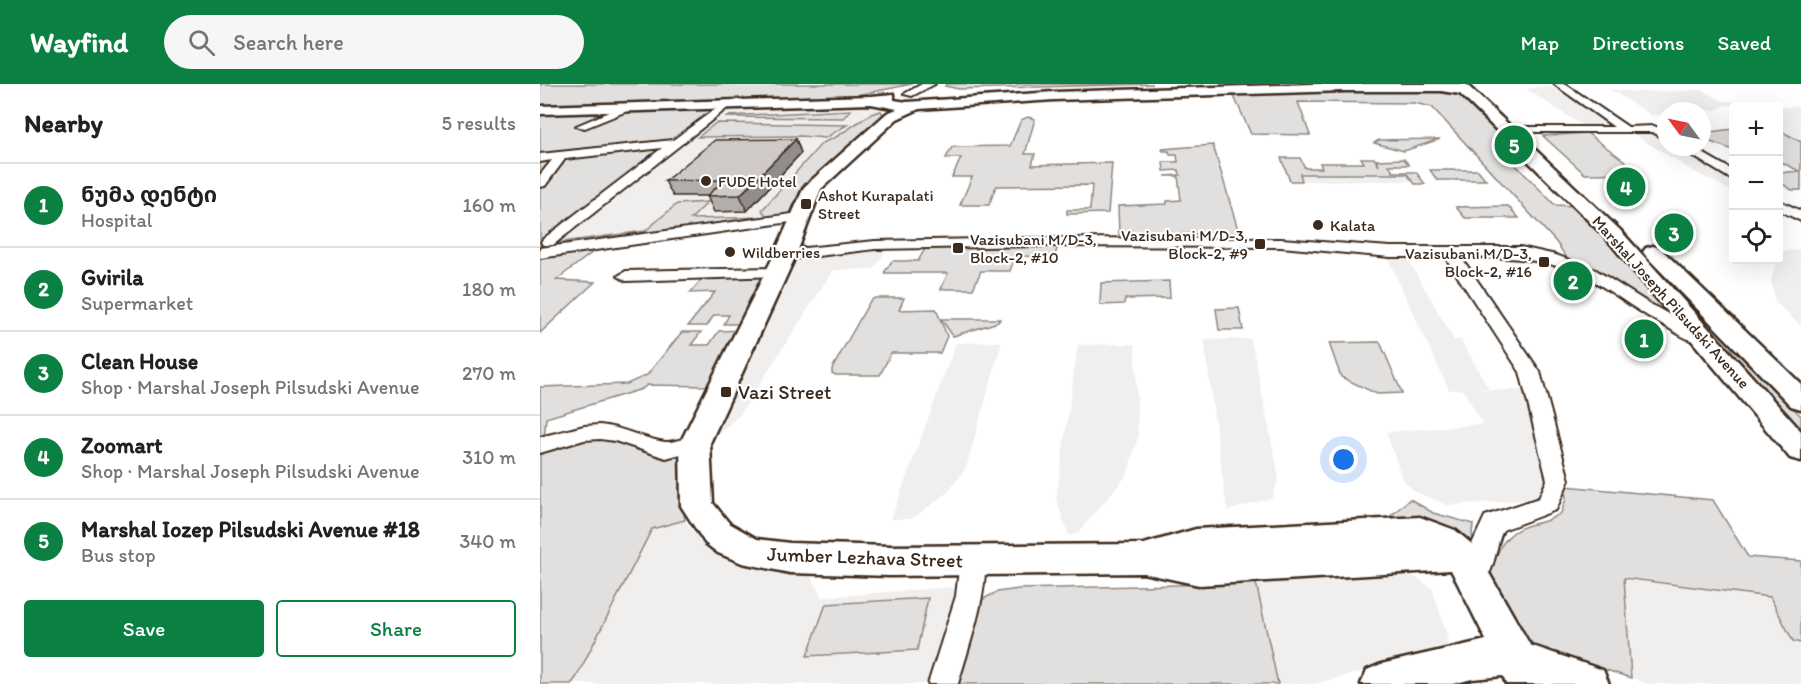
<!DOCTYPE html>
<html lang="en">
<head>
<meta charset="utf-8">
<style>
  body { margin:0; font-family:Itim,"Noto Sans Georgian",sans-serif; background:#f6f6f6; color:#202124 }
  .controls { position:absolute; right:18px; top:18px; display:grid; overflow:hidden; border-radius:6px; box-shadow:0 6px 24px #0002 }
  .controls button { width:54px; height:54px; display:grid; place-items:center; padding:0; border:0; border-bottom:2px solid #e0e0e0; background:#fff; color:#202124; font:30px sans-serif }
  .compass { position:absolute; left:1117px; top:18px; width:54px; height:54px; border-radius:50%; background:#fff; box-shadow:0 6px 24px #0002; rotate:303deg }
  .you { position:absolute; left:804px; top:376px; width:21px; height:21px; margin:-15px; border:4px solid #fff; border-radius:50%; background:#1a73e8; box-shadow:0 0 0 9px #1a73e833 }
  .badge { display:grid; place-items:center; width:39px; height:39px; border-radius:50%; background:#0b8043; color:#fff; font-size:20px; font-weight:700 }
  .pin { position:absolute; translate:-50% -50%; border:3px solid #fff; box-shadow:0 2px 6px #0006 }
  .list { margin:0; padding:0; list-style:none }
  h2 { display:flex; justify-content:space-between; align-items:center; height:78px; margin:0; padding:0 24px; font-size:26px }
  h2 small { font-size:20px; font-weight:400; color:#757577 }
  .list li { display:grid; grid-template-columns:39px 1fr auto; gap:18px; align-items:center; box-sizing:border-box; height:84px; padding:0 24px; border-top:2px solid #e0e0e0 }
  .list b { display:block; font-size:22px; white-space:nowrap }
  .list p { margin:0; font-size:20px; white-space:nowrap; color:#757577 }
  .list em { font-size:20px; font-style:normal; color:#757577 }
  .actions { display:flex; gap:12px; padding:18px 24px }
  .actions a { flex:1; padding:14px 0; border:2px solid #0b8043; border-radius:6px; text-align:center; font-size:21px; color:#0b8043 }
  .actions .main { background:#0b8043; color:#fff }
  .icon { flex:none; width:33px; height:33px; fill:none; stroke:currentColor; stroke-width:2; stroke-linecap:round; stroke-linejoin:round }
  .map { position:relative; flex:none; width:1261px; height:600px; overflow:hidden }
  header { display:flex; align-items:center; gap:36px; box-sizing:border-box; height:84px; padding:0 30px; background:#0b8043; color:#fff }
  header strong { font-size:28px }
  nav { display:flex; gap:33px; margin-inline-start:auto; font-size:21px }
  .search { width:420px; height:54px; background:#f6f6f6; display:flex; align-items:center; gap:15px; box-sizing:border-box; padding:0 21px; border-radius:33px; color:#757577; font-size:22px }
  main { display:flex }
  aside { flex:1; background:#fff }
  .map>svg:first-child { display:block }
  .built { fill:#f1efee }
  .green { fill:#e2e0de; stroke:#8e857e; stroke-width:1.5 }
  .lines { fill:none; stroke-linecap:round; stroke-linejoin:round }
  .street-casing { stroke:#3b2a1e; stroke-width:4 }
  .secondary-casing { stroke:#3b2a1e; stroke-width:5 }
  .street { fill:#fff; fill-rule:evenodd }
  .secondary { fill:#fff; fill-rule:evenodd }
  .wall { fill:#b2aeab; stroke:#3b2a1e; stroke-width:1.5 }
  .shaded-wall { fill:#918d8b; stroke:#3b2a1e; stroke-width:1.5 }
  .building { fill:#cfcac7; stroke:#3b2a1e; stroke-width:1.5 }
  .poi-dot { fill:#3b2a1e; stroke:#fff; stroke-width:2 }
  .labels { text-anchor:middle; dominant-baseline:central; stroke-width:4.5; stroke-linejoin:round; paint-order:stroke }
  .far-poi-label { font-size:16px; fill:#3b2a1e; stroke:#fff; text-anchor:start }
  .far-street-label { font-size:16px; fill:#3b2a1e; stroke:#fff }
  .poi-label { font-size:20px; fill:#3b2a1e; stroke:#fff; text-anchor:start }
  .street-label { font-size:20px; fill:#3b2a1e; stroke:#fff }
</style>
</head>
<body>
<header>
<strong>Wayfind</strong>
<div class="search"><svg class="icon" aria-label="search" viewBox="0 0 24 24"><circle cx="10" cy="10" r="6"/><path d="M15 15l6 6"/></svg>Search here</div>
<nav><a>Map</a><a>Directions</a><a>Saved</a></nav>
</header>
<main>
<aside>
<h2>Nearby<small>5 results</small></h2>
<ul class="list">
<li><span class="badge">1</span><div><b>ნუმა დენტი</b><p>Hospital</p></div><em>160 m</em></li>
<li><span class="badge">2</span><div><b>Gvirila</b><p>Supermarket</p></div><em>180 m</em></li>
<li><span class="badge">3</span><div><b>Clean House</b><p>Shop · Marshal Joseph Pilsudski Avenue</p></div><em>270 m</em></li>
<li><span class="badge">4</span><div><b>Zoomart</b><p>Shop · Marshal Joseph Pilsudski Avenue</p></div><em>310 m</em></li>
<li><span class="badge">5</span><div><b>Marshal Iozep Pilsudski Avenue #18</b><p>Bus stop</p></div><em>340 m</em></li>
</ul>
<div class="actions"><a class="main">Save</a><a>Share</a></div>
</aside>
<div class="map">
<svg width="1261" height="600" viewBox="0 0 1261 600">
  <rect width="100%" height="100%" fill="#fff"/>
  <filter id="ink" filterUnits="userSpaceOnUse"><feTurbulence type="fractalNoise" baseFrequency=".0167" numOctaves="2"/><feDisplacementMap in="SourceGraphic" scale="12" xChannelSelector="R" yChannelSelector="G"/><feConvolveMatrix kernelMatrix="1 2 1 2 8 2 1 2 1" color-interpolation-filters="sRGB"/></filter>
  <g filter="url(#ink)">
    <!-- built -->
    <path class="built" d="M1006,2L1014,4L1068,38L1065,43L1046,44L986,5Z
      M1069,5L1095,8L1162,6L1184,17H1199L1206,20L1187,21L1175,26L1126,27V30L1111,31Z
      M338,19L347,31L255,130L0,165L187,23Z
      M1261,22V58L1239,46L1238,23Z
      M1090,48H1114L1126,55V63H1139L1193,96V108L1153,87Z
      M759,90H867L872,97H762Z
      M348,163L334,185L293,186L200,331L175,352L161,355L248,183L272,172Z
      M1261,166V242L1235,218L1231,196L1239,167Z
      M848,175H868L914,256H921L949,305L930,306H989L1007,415L907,421L876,408L863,396L846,348L943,340L923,306H909Z
      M711,255L739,394L732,414L687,427L664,256Z
      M462,258L426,384L408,408L372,435H351L416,259Z
      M595,260L598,353L587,391L537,450L529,452L516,414L538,261Z
      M145,436L166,464L181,471L267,486L282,513L411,503L418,509L396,600H31L112,445Z
      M870,490L892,504L908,554L906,567L773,600H738L716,499Z
      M1083,494L1230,513L1253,557L1261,559V600H1108L1091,594Z"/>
    <!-- green -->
    <path class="green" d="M0,0H372L313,12L0,24Z
      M407,0H613L419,5L405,2Z
      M892,5L920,10L970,58L962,67L1015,121L1036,122L1077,162L1131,229L1124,230L1117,226L1052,184L1027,174L1016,158L892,23L874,19L758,18L770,51L711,50L693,10Z
      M187,23L161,41L0,163V27Z
      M311,26L303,34L185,33L187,32Z
      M341,27L344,33L279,91C262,94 255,118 249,132L1,164L7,160L105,147L137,120L168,118L151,135L227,133L222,126L282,59L296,53L331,30Z
      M488,33L495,35L485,70H495L492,81L572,79L568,129L527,130V126H550L552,101L456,102L449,121H420L432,93H412L421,74H406L412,63L470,62L481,36Z
      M176,39L307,41L285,54L261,52L158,53Z
      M1193,45V66L1162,55V49Z
      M1239,46L1261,58V106H1252L1239,98V89L1259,87L1239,77Z
      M1047,49L1101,89L1045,90L1003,52Z
      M900,55L864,67L834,59L839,56Z
      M673,61L699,149L579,151L578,122L627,120V117L641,116L638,92H625L640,91L639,86L624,87L623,78H638L637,71H630L629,67H623L622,65Z
      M741,74H760L765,84H782L780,79H824L821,74H834L839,82L837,76L864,75L869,81H849L853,88H876L885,100H875L867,90H760L762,97H750Z
      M890,86H938L946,96H897Z
      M968,122L979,134H925L916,123Z
      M61,162L16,196L55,198L0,249V172Z
      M386,163H518L514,173L475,172L470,187H441L433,205H401L408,189H344L352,177H378Z
      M227,193L203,240H184L189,231H174L167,242H148L175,208L150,209L162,195Z
      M629,197L630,214L585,215L584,220L560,221L561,199Z
      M335,214H364L359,226L396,225L407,252L400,269H351L340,291H296L292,289V285L330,217Z
      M699,224L703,246H679L676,225Z
      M401,235H460L458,238L413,252Z
      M202,246L171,302L107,301L102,305L6,334L4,356L0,357V303L87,300L107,291L142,248H161L151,261H169L179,247Z
      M840,258L862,309L837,310L801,293L789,259Z
      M1187,265H1195L1261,332V350Z
      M52,354L76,355L103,367L133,369L144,376L141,411L145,436L112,445L36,594L31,600H0V367Z
      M1025,402L1173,416L1208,473L1261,477V559L1253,557L1230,513L1084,494L1091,594L1003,566L979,550L949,496C956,471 961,448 990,441C1002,438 1011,436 1021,429L1026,415Z
      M870,415L893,429L933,440L932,450L935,464L846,436Z
      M716,499L738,600H412L441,516L457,508L479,505Z
      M388,514L377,566L267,572L286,520Z"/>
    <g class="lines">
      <defs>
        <path id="street" d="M382,0H395L372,12L364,10Z
          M1014,0H1025L1088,43L1114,42L1126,47V55L1112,48H980V44L984,43H1074Z
          M186,17L191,20L190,22L13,161H3L1,158L3,155L122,64L25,75L5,102L0,103V91L12,76L0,78V70L133,56Z
          M88,20L93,23L92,25L45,44L36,42Z
          M1138,63H1152L1194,87V97Z
          M1238,116L1261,127V137L1238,126Z
          M259,129L264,130V136L0,174V164Z
          M503,154L741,155L850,163H980L1016,171L1056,186L1105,217L1171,254L1168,258C1152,262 1132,245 1118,238C1092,224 1069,204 1043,192C1003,173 964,173 921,173L1000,288L1029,396L1016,426L963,446C956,461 956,475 950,488L929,496L920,493L916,485L920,477L929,474L930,464L945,432L999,414L1007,396L980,288L905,173H850L741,163L503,162L335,165L245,176L237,171L245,166L335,157Z
          M236,184L244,189L242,192L86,197L78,192L86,187Z
          M60,341C83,343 103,355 125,358C138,359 149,350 163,354L166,359L163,364L126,374L75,357L60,355L44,356L0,369V353L44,342Z
          M433,465L442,469C454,493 426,572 418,600H388L416,512L420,476L424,469Z"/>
        <path id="secondary" d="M772,0H926L1080,146L1261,347V377L1250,374L1066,154L920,10L901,7H805L514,16L379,25L357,35L281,105L256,171L170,359L173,419L189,439L217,455L250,459L350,462L604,460L656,445L880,433L915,446L933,461L990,561L1063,586L1069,600H966L963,592L932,595L913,600H821L827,586L841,580L946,556L911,486L659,501L603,489L350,492L250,489L202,479L178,469L165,459L141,422L140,359L234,171L264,103L347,29L357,25L331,20L0,30V22L331,12L354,10V16L367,18L514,8Z
          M1113,162L1120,164L1261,300V325L1251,322L1106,172L1103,168L1106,164Z"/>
      </defs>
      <!-- street casing -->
      <use href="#street" class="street-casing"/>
      <!-- secondary casing -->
      <use href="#secondary" class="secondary-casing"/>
      <!-- street -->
      <use href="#street" class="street"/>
      <!-- secondary -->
      <use href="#secondary" class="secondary"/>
    </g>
    <!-- wall -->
    <path class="wall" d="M256,55L261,69L207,127L174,128L167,112H133L125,97Z"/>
    <!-- shaded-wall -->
    <path class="shaded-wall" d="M256,55L261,69L207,127L200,111Z"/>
    <!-- building -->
    <path class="building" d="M256,55L200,111L167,112L184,96L125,97L175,56Z"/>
  </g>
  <!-- markers -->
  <g class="poi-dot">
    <circle cx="166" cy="97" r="6"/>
    <rect x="260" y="114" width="12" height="12" rx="3"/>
    <circle cx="778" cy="141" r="6"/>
    <rect x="714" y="154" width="12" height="12" rx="3"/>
    <rect x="412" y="158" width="12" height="12" rx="3"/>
    <circle cx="190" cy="168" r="6"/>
    <rect x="998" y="172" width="12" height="12" rx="3"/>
    <rect x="180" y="302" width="12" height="12" rx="3"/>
  </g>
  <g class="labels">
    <!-- far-poi labels -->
    <g class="far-poi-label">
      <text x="178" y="97">FUDE Hotel</text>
      <text x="278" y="111">Ashot Kurapalati<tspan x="278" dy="18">Street</tspan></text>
      <text x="790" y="141">Kalata</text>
      <text x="708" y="151" text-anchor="end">Vazisubani M/D-3,<tspan x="708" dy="18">Block-2, #9</tspan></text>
      <text x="430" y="155">Vazisubani M/D-3,<tspan x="430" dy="18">Block-2, #10</tspan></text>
      <text x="202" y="168">Wildberries</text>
      <text x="992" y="169" text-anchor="end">Vazisubani M/D-3,<tspan x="992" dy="18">Block-2, #16</tspan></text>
    </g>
    <!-- far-street labels -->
    <g class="far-street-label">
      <text transform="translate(1131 218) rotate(48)">Marshal Joseph Pilsudski Avenue</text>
    </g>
    <!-- poi labels -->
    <g class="poi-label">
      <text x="198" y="308">Vazi Street</text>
    </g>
    <!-- street labels -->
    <g class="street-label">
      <text transform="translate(325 473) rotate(2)">Jumber Lezhava Street</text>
    </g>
  </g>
</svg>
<div class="controls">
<button>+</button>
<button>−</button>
<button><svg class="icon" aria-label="locate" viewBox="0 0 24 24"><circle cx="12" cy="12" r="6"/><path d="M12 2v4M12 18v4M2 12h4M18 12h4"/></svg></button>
</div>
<svg class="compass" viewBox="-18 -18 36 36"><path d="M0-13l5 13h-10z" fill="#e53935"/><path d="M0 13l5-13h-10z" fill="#757577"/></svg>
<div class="you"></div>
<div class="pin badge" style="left:1104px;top:255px">1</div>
<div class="pin badge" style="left:1033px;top:197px">2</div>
<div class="pin badge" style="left:1134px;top:149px">3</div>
<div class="pin badge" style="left:1086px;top:103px">4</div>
<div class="pin badge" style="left:974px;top:61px">5</div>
</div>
</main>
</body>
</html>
